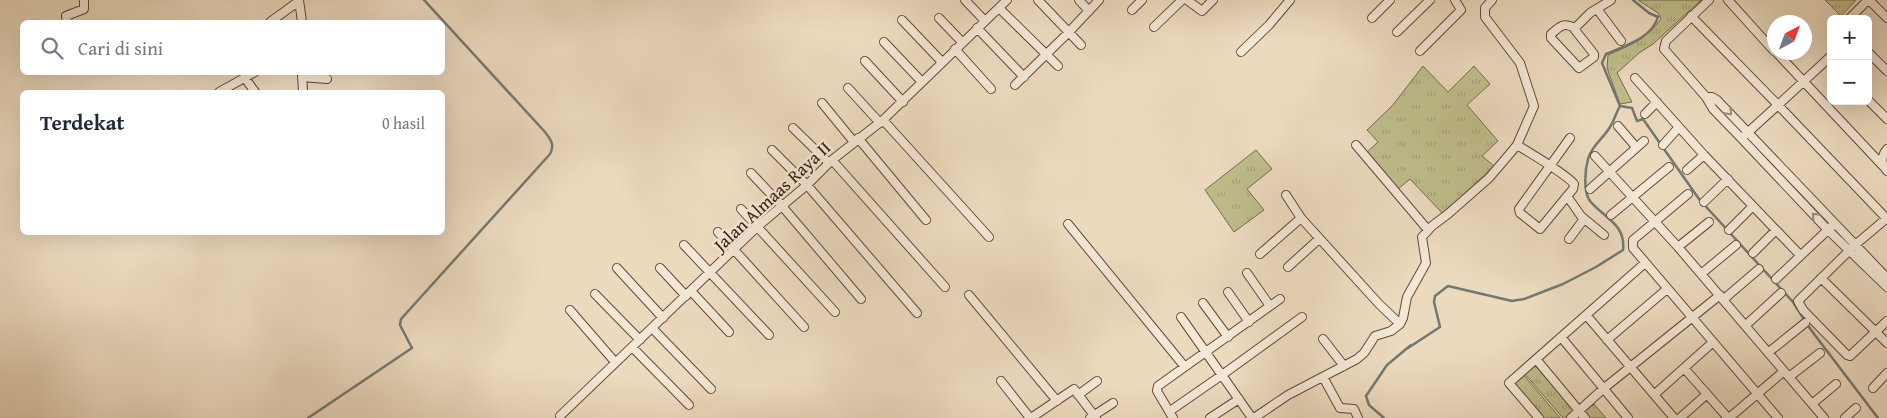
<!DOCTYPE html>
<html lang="id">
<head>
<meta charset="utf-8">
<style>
  body { margin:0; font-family:"Gentium Book Plus",serif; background:#f6f6f7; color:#1f2937 }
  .controls { position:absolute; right:15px; top:15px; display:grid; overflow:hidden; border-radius:8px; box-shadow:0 5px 20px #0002 }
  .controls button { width:45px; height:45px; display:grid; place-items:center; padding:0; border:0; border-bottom:1px solid #e0e1e3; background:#fff; color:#1f2937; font:25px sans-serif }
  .compass { position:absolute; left:1767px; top:15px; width:45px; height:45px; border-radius:50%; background:#fff; box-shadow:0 5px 20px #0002; rotate:41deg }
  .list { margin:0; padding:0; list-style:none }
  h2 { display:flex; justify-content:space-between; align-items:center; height:65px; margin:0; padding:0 20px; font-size:21px }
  h2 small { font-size:16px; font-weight:400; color:#747a83 }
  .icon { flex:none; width:28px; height:28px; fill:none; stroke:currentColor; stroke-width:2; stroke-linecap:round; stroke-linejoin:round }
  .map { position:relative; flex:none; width:1887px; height:418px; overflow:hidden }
  .search { position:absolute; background:#fff; box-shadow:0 5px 20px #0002; left:20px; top:20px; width:425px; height:55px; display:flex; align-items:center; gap:12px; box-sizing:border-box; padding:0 18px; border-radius:8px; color:#747a83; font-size:19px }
  .panel { position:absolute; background:#fff; box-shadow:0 5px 20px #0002; left:20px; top:90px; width:425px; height:145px; border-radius:8px }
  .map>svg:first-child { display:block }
  .grass { fill:url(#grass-tufts); stroke:#7c6a4a }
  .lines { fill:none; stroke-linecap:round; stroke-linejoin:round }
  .stream { stroke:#737972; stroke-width:2.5 }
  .street-casing { stroke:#664836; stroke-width:10 }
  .street { stroke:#f3e7d5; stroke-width:8 }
  .oneway { stroke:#9f8a79 }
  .labels { text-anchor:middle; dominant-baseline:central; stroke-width:5; stroke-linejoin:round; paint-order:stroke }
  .street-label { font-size:18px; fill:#391808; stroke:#f3e7d5 }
</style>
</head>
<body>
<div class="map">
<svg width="1887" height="418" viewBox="0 0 1887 418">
  <defs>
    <pattern id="grass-tufts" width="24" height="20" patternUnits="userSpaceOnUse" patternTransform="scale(1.25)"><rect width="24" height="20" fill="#bfbd8c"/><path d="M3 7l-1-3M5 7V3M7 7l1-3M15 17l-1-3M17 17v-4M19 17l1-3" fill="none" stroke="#a5a277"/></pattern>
  </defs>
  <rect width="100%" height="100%" fill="#ecdabf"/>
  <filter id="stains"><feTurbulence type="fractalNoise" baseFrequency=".004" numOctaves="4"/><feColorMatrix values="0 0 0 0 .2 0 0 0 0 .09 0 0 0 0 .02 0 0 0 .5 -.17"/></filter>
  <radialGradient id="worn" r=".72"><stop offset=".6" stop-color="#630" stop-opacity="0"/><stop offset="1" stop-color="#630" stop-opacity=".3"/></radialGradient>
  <!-- grass -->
  <path class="grass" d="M1638,0H1701L1653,44L1639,53L1617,73L1632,102L1620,104L1607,68L1608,55C1629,46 1648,38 1661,19L1658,13Z
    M1825,0H1856L1841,16Z
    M1423,66L1448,92L1474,66L1490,84L1467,105L1498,141L1482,156L1494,166L1443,214L1410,179L1398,189L1366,153L1378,142L1367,130L1392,106Z
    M1256,150L1272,169L1247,189L1264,210L1234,232L1205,190Z
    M1534,364L1574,411L1566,418H1563L1524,373Z
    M1522,373L1560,418H1543L1513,382Z
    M1594,404L1606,418H1589L1583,412Z"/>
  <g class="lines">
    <!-- stream -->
    <path class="stream" d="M1620,106L1632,108L1637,121L1643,119L1699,199L1793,302L1811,330L1878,418
      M308,418L412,348L400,325L401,319L550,154C555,145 551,140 545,132L424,0
      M1384,418L1369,405L1366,396L1387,365L1411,345L1408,348L1440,327L1434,302L1435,296L1448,286L1512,301L1524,299L1563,284L1596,267L1623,250C1626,224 1604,218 1590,201C1583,191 1585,170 1588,159C1592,145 1603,139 1610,127C1614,121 1616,113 1620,106L1602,63L1606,54C1625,46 1652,38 1658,17L1649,13L1633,0"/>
    <defs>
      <path id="street" d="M299,0L302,22
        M965,0L985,21
        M1038,0L1081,45
        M1079,0L1089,11
        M1187,0L1202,11L1213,0
        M1728,0L1774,51
        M1869,0L1887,18
        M999,8L1058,66
        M1597,9L1621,41
        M1132,10L1142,0
        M1691,16L1778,105L1831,56
        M939,18L962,42
        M1372,18L1390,0
        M1849,19L1868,0
        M902,20L942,62
        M67,22L66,16L84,9V0
        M270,22L299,1
        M1154,27L1182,0
        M977,28L1024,77
        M1575,28C1562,22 1561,26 1551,34V38L1579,68L1594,57V54L1575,30V28L1590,13L1611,0
        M1397,32L1430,0
        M884,42L922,82
        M955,49L991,89
        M1420,51L1461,10L1455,0
        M1241,52L1269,25L1290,0
        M1776,52L1883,166
        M1868,52L1887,71
        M865,61L903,102
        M302,74L303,92
        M302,77L327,79
        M245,78L255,92
        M1635,78L1704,155L1800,255
        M1015,85L1068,33L1099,0
        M848,88L880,123
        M219,92L255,72
        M1706,97L1664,49L1666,41L1709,0
        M1868,100L1887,119
        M822,103L854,142
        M1645,114L1657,102
        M883,120L989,237
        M1618,126L1636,147
        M793,128L829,163
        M1745,135L1778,105L1887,219
        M858,138L926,220
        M1356,145L1428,230
        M1517,145C1530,153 1566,174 1574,184L1573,189L1540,229L1520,213L1519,209L1570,138
        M1663,145L1679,127
        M1887,149C1881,156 1881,164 1887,171
        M772,150L807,185L917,313
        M1595,156L1678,247L1824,418
        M832,160L945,287
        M1687,170L1704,155
        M751,173L782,206L861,299
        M1590,189L1644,141
        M1688,194L1633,240V248L1778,418
        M1286,195L1301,218L1379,304L1400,324
        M1567,196L1581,216L1604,235
        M1704,202L1728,179
        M741,209L835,312
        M1611,215L1669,167
        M1887,218L1855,245L1798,301L1803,310L1847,355L1850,356L1887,321
        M1068,224L1185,367
        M1729,230L1753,206
        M718,232L804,327
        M1569,239L1584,219
        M684,245L769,335
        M1678,247L1709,222
        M1753,253L1776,230
        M1260,254L1301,218
        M1288,267L1319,239
        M617,268L663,318
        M660,268L686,296
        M1247,273L1270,306
        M1701,274L1736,245
        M1821,278L1887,343
        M1887,278L1717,100L1712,97H1706L1713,109L1742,139L1828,230L1887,287
        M1776,279L1832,226
        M691,291L729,332
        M1228,292L1249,322
        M595,294L640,340
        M969,295L1057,401
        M1724,299L1759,269
        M1203,303L1228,337
        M570,310L615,362
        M1587,316L1674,418
        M1181,317L1252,418
        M1746,325L1781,293
        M652,328L711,389
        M1561,337L1628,418
        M1323,339L1344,366
        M1607,340L1667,289
        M632,347L689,405
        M1769,352L1805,323
        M1536,359L1585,418
        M1684,368L1728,418
        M1323,377L1340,408L1354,409L1358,418
        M1789,377L1820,353
        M1001,381L1030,418
        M1873,388L1887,373
        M1655,394L1712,343
        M1078,395L1097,381
        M1812,404L1836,384
        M1170,411L1222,375L1302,317
        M560,416L757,227L807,185L832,160L883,120L1007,0
        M1031,418L1074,389L1096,418
        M1090,418L1113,403
        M1173,418L1157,391L1158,386L1280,299
        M1210,418L1239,399
        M1254,418L1288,395L1357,359L1364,353L1375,336L1391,331L1400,324L1403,318L1407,297L1426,263L1422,237L1432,226L1448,214L1489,178L1507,157L1517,145L1534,106L1520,63L1485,17V8L1492,0
        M1539,418L1509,383L1645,263
        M1571,418L1603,389L1720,295
        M1680,418L1707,394
        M1729,418L1784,371
        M1845,418L1856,408"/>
    </defs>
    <!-- street casing -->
    <use href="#street" class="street-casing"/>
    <!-- street -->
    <use href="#street" class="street"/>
  </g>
  <!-- one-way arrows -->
  <defs><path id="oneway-chevron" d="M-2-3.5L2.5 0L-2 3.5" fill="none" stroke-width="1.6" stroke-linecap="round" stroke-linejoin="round" transform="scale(1.25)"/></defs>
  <g class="oneway">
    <use href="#oneway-chevron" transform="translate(1729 112) rotate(46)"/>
    <use href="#oneway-chevron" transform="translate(1815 216) rotate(-134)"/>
  </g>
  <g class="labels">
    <!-- street labels -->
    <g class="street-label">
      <text transform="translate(772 196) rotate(-43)">Jalan Almaas Raya II</text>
    </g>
  </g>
  <rect width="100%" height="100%" filter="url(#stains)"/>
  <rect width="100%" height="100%" fill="url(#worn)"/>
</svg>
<div class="controls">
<button>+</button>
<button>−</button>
</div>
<svg class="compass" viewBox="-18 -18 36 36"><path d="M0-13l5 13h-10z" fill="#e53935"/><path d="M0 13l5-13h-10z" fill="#747a83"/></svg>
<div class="search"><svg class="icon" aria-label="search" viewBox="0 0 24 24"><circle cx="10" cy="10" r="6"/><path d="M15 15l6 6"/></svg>Cari di sini</div>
<section class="panel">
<h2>Terdekat<small>0 hasil</small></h2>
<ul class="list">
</ul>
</section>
</div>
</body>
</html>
